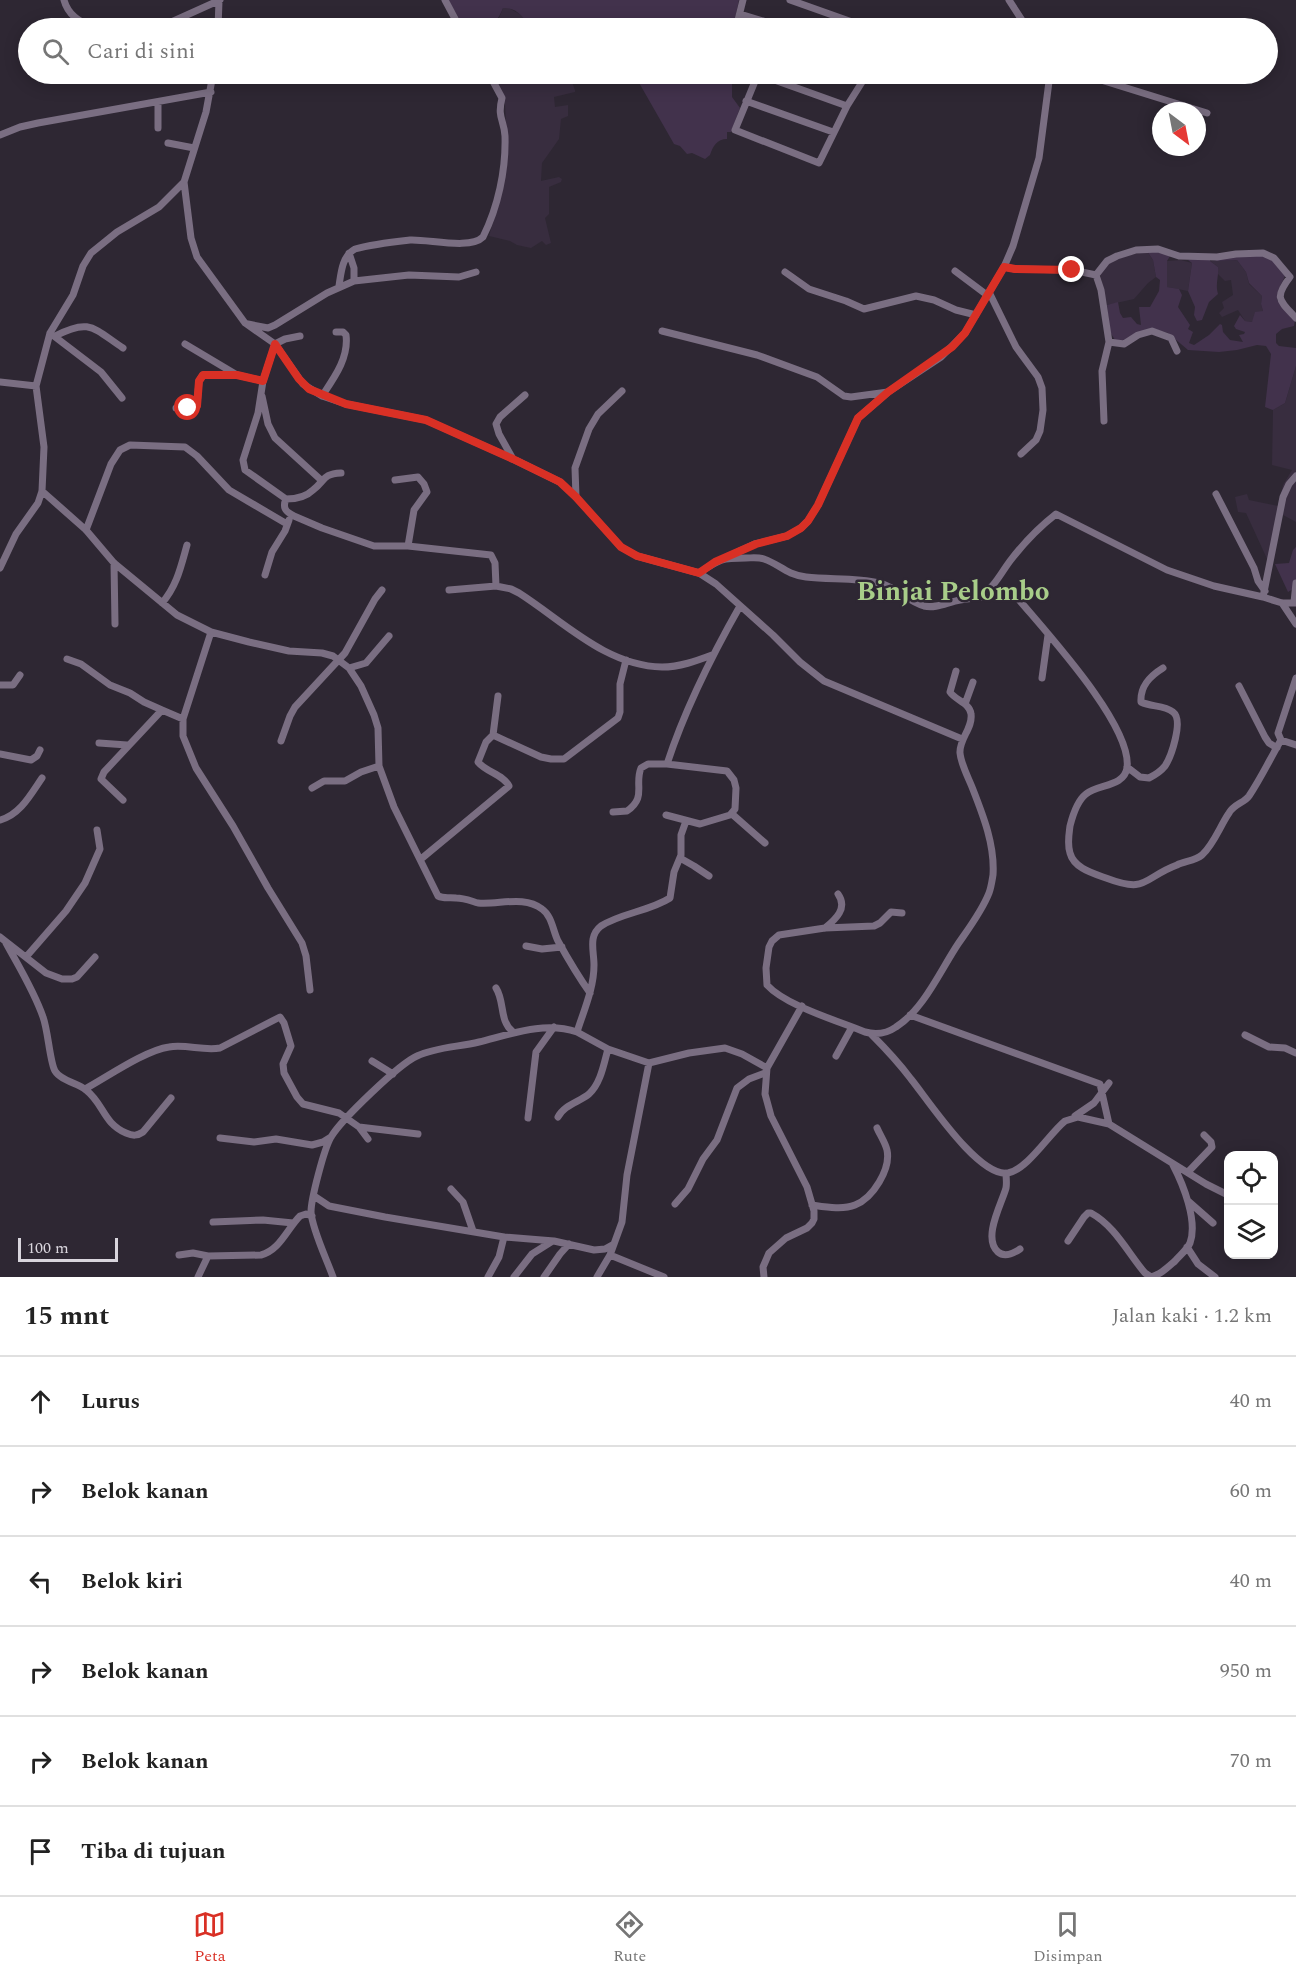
<!DOCTYPE html>
<html lang="id">
<head>
<meta charset="utf-8">
<style>
  body { margin:0; font-family:Spectral,serif; background:#f6f6f6; color:#222 }
  .controls { position:absolute; right:18px; bottom:18px; display:grid; overflow:hidden; border-radius:12px; box-shadow:0 3px 15px #0003 }
  .controls button { width:54px; height:54px; display:grid; place-items:center; padding:0; border:0; border-bottom:2px solid #e0e0e0; background:#fff; color:#222; font:30px sans-serif }
  .compass { position:absolute; left:1152px; top:102px; width:54px; height:54px; border-radius:50%; background:#fff; box-shadow:0 3px 15px #0003; rotate:148deg }
  .scale { position:absolute; left:18px; bottom:15px; width:100px; box-sizing:border-box; padding-left:6px; border:3px solid #d9d5dd; border-top:0; font-size:16px; line-height:21px; white-space:nowrap; color:#d9d5dd; -webkit-text-stroke:4px #2e2733; paint-order:stroke }
  .stop { position:absolute; width:18px; height:18px; margin:-14px; border:4px solid #d93025; border-radius:50%; background:#fff }
  .stop.end { background:#d93025; border-color:#fff; box-shadow:0 2px 6px #0008 }
  .list { margin:0; padding:0; list-style:none }
  h2 { display:flex; justify-content:space-between; align-items:center; height:78px; margin:0; padding:0 24px; font-size:26px }
  h2 small { font-size:20px; font-weight:400; color:#767676 }
  .list li { display:grid; grid-template-columns:39px 1fr auto; gap:18px; align-items:center; box-sizing:border-box; height:90px; padding:0 24px; border-top:2px solid #e0e0e0 }
  .list b { display:block; font-size:22px; white-space:nowrap }
  .list em { font-size:20px; font-style:normal; color:#767676 }
  .icon { flex:none; width:33px; height:33px; fill:none; stroke:currentColor; stroke-width:2; stroke-linecap:round; stroke-linejoin:round }
  .map { position:relative; flex:none; width:1296px; height:1277px; overflow:hidden }
  .search { position:absolute; background:#fff; box-shadow:0 3px 15px #0003; left:18px; right:18px; top:18px; height:66px; display:flex; align-items:center; gap:15px; box-sizing:border-box; padding:0 21px; border-radius:33px; color:#767676; font-size:22px }
  .sheet { height:618px; background:#fff }
  nav { display:flex; justify-content:space-around; align-items:center; box-sizing:border-box; height:84px; border-top:2px solid #e0e0e0; background:#fff; font-size:16px; color:#767676 }
  nav a { display:grid; justify-items:center; gap:3px }
  nav .on { color:#d93025 }
  .map>svg:first-child { display:block }
  .built { fill:#382d3f }
  .green { fill:#42324c }
  .lines { fill:none; stroke-linecap:round; stroke-linejoin:round }
  .street { stroke:#7a6e82; stroke-width:7 }
  .route { stroke:#d93025; stroke-width:8 }
  .labels { text-anchor:middle; dominant-baseline:central; stroke-width:5; stroke-linejoin:round; paint-order:stroke }
  .quarter-label { font-size:27px; font-weight:bold; fill:#a8cd89; stroke:#2e2733 }
</style>
</head>
<body>
<div class="map">
<svg width="1296" height="1277" viewBox="0 0 1296 1277">
  <rect width="100%" height="100%" fill="#2e2733"/>
  <!-- built -->
  <path class="built" d="M507,7L523,16L531,28H467L470,27V22L473,20L474,24L482,26L492,25L499,18L503,8Z
    M491,74H569L575,90V92L554,97L555,107L568,105V116L561,119L559,139L542,163L541,181L559,177L562,179L561,182L549,187V214L545,218L551,243L546,245L542,241L531,248L517,245L510,241L489,236L501,195L507,141L505,105L500,89Z
    M1147,251L1153,260L1156,277L1148,283L1134,299L1107,305L1100,274L1105,266L1122,257Z
    M1181,260L1192,263L1188,291L1167,287V261Z
    M1237,260L1246,272L1249,284L1262,296L1261,304L1263,311L1252,322L1245,321L1238,310L1222,317L1219,313L1224,308L1222,302L1233,295L1231,280L1225,281L1218,274V267L1210,261Z
    M1296,366V522L1283,515L1268,561L1246,513L1238,512L1235,497L1247,494L1249,500L1278,506L1283,485L1292,470L1272,465L1273,410L1285,403Z"/>
  <!-- green -->
  <path class="green" d="M448,0H739L733,28H531C524,18 517,7 503,8C497,23 490,29 474,24L473,20L470,22V27L465,28Z
    M634,74H732V97L740,108L731,132H727V139C717,139 713,146 710,155L705,159L692,153L687,154L680,146L674,144Z
    M1147,251L1166,253L1170,256L1167,261V287L1179,289L1182,295L1178,307L1190,325L1188,329L1193,332L1189,343L1194,345L1209,335L1220,324L1222,325L1223,332L1230,340L1243,342L1239,335L1244,334L1245,332L1236,329L1234,326L1240,315L1245,321L1252,322L1255,312L1263,311L1261,304L1262,296L1249,283L1246,272L1237,260L1215,261L1219,258L1263,255L1271,258L1285,276L1278,291L1277,300L1295,320L1294,326L1282,329L1276,334V343L1279,346L1296,348V366L1285,403L1273,410L1265,407L1271,354L1266,346L1257,345L1237,350L1219,352L1188,350L1168,333L1151,328L1124,342L1115,340L1110,332L1107,305L1118,302L1120,313L1123,318L1131,317L1137,324L1141,325L1139,307H1150L1159,291L1160,280L1156,277L1153,260Z
    M1210,258V261L1218,267C1219,277 1215,284 1218,294L1209,302L1202,320L1197,321L1194,315L1195,307L1188,291L1192,263L1188,260Z
    M1296,547V587L1288,592L1275,564L1289,563L1293,550Z"/>
  <g class="lines">
    <!-- street -->
    <path class="street" d="M64,0C68,15 79,21 92,28
      M445,0L460,28
      M790,0L869,28
      M1009,0L1027,28
      M740,14L786,28
      M158,28L220,0
      M218,28L219,1
      M736,28L743,0
      M213,74L206,112L184,182L191,238L197,257L245,323L275,344L303,384L322,396L346,404L426,420L513,459L560,482L576,497L621,547L637,556L699,573L716,584L773,635L800,662L824,681L962,739
      M758,74L735,130L819,163L847,106L864,79L847,74
      M758,74L847,106
      M1067,74L1101,80L1207,113
      M746,101L833,132
      M158,128V103
      M0,135L20,127L38,123L211,92
      M168,143L194,148
      M349,253L354,268V281
      M1004,267L1015,269L1072,270L1096,275L1101,290L1109,342L1124,344L1138,335L1152,331L1171,338L1177,351
      M955,271L987,295
      M785,272L809,289L846,301L864,309L916,296L934,300L956,310L976,315
      M1096,275L1107,261L1117,256L1136,250L1158,249L1179,256L1217,257L1236,254L1263,253L1274,258L1290,277C1274,298 1279,300 1296,318
      M339,286C341,273 342,256 355,249C373,244 392,242 410,240C429,239 470,250 483,237C498,207 506,170 505,136C504,119 497,118 502,98L489,74
      M989,292L1016,347L1038,377L1042,388L1043,410L1040,431L1036,440L1021,454
      M248,324L268,328L275,325L327,293L354,281L409,275L459,277L476,272
      M662,331L757,355L817,377L844,396L851,397L888,392
      M50,333L101,372L122,398
      M55,336C90,318 93,328 123,348
      M300,336L285,339L275,344L263,381L258,413L243,460L245,470L286,499C295,499 306,497 313,490C326,480 322,474 341,473
      M185,344L237,375L263,381
      M0,382L36,386
      M262,396L268,424L275,438L321,480
      M322,396C334,378 349,358 346,335L343,332H336
      M176,408H193L197,406L199,381L203,375H237
      M1104,421L1102,371L1109,342
      M513,459L499,434L496,424L500,417L525,395
      M395,480L418,477L424,484L427,492L414,510L408,546
      M42,491L86,530L114,563L177,615L211,632L249,642L289,651L322,653L333,656L349,668L361,686L374,715L378,728L379,766L394,807L438,896C444,899 449,897 456,898C464,898 471,901 478,903C499,905 524,895 542,909C552,916 553,931 558,941C568,959 578,976 590,993
      M1216,494L1254,568L1258,581L1265,591
      M576,497L575,468L589,429L598,414L622,391
      M286,499C282,508 286,512 294,516L322,528L374,546H408L491,555L495,563L496,586L511,589L519,593C563,621 606,666 662,667C680,667 696,661 712,655
      M86,530L111,464L120,450L130,445L185,447L197,456L229,490L287,524
      M729,556L755,544L787,536L801,528L808,521L818,505L858,418L888,392L941,357L965,333L1004,267L1013,246L1039,158L1050,74
      M114,563L115,624
      M0,568L16,534L38,503L42,491L44,447L36,386L50,333L73,295L83,266L91,253L117,232L159,207L184,182
      M699,573C720,559 721,558 746,558C752,558 758,557 764,559C781,565 785,574 806,577C830,580 855,577 879,583C896,587 907,601 924,606C936,609 948,602 960,600C978,596 996,597 1015,595C1043,629 1133,725 1127,768C1124,787 1098,784 1086,794C1077,801 1073,814 1070,826C1069,834 1067,844 1070,853C1074,868 1092,873 1106,878C1148,894 1142,878 1177,865C1185,861 1195,861 1202,855C1214,844 1220,826 1229,813C1234,804 1244,803 1249,796C1261,778 1270,759 1281,740
      M265,575L272,552L285,531L289,520
      M449,590L496,586
      M980,597C995,586 999,576 1010,561C1023,544 1038,528 1056,514L1167,570L1214,586L1263,597L1282,603H1296
      M1263,597L1283,497L1289,484L1296,476
      M1294,602L1296,583
      M162,603C177,586 181,566 187,545
      M1282,603L1296,624
      M67,659L81,664L110,685L130,693L144,702L162,710
      M349,668L366,663L389,636
      M1042,678L1048,635
      M1296,678L1278,733L1281,740L1296,745
      M0,685H13L20,675
      M1239,686L1265,737L1269,743L1277,748
      M498,696L493,735L541,757L551,759H564L618,718L620,712V684L626,660
      M965,704L973,682
      M183,719V736L196,768L233,826L268,888L302,943L306,956L310,990
      M281,741L290,716L295,707L345,653L375,599L382,590
      M99,743L127,745
      M0,754L31,760L37,756L40,750
      M1127,767L1140,777L1149,778C1155,775 1161,771 1165,766C1171,757 1184,720 1173,712C1164,705 1151,707 1141,702C1140,686 1150,676 1163,668
      M312,788L324,781H345L361,772L379,766
      M123,800L101,779L104,772L162,710L183,719L211,632
      M613,812L627,811C647,797 634,785 641,768L648,764H667C685,709 711,657 740,606
      M732,814L765,843
      M666,815L700,824L730,815L735,809L736,788L734,780L727,771L667,764
      M0,820C20,815 31,794 42,778
      M686,821L681,835V855L674,872L670,898C650,911 621,913 601,926C588,936 594,951 594,965C594,988 584,1010 577,1032L608,1049L649,1063L689,1053L725,1048L742,1054L767,1068
      M680,858L694,866L709,876
      M421,859L509,786C504,775 486,772 478,762L486,742L493,735
      M902,913L891,912L880,923L874,926L825,928L779,935L772,941L769,947L766,968L767,985C786,1006 839,1021 865,1032C876,1035 886,1034 896,1027C924,1009 940,971 958,944C969,928 982,911 989,893C991,888 992,881 993,875C995,845 983,815 972,787C968,777 961,764 960,753C959,739 973,728 971,714C970,703 955,700 950,692L956,671
      M825,928C836,919 848,908 838,894
      M0,937L46,973L62,979H72L77,977L95,957
      M6,943C19,967 34,991 43,1017C48,1030 50,1063 55,1071C61,1081 78,1083 86,1090C104,1104 103,1123 126,1133C133,1136 137,1136 143,1132L171,1098
      M526,946L542,949L562,947
      M26,957L66,911L85,883L100,849L97,830
      M496,988C505,1002 499,1021 513,1032
      M910,1015L1100,1084L1109,1124
      M871,1034C885,1048 899,1063 911,1079C928,1100 979,1178 1008,1173C1028,1169 1049,1134 1065,1121L1078,1117L1109,1124L1206,1184L1228,1195
      M1245,1035L1269,1047L1285,1048L1296,1053
      M836,1056L852,1027
      M372,1061L393,1074
      M85,1089C107,1077 146,1050 169,1047C186,1044 203,1051 220,1048L280,1017L284,1023L291,1046L283,1064L284,1073L297,1097L303,1104L339,1113L359,1127L418,1134
      M1075,1116L1094,1103L1109,1083
      M558,1117C564,1105 579,1102 589,1094C601,1083 604,1063 608,1049
      M528,1118L536,1052L554,1027
      M359,1127L368,1139
      M220,1138L254,1142L276,1139L312,1145L323,1142L331,1137
      M1188,1172L1212,1147L1211,1142L1204,1135
      M1006,1173C1006,1178 1007,1183 1006,1188C1002,1203 982,1238 998,1252C1005,1258 1014,1253 1020,1249
      M451,1189L463,1202L473,1231
      M314,1196L329,1206L385,1217L504,1237L554,1241L594,1250L605,1249L614,1244
      M1188,1201L1213,1223
      M675,1204L688,1189L703,1159L717,1140L737,1088L749,1079L765,1073
      M812,1205C826,1207 843,1210 855,1205C873,1198 891,1169 887,1150C885,1142 880,1135 877,1128
      M213,1222L263,1220L293,1223
      M1068,1241L1084,1217L1088,1213H1091C1115,1226 1128,1253 1145,1273L1151,1277C1161,1274 1167,1268 1175,1261C1180,1255 1187,1250 1190,1243C1198,1221 1183,1184 1173,1165
      M1187,1247L1198,1264L1215,1277
      M179,1255L193,1253L208,1256
      M610,1255L664,1277
      M198,1277L208,1256L261,1255C280,1250 287,1229 300,1216L306,1214L312,1216
      M333,1277C327,1260 312,1229 311,1212C311,1199 324,1149 331,1137C341,1120 399,1064 417,1056C436,1047 459,1047 479,1042C511,1034 544,1021 577,1032
      M488,1277L499,1257L504,1237
      M514,1277L532,1254L551,1242
      M544,1277L560,1254L569,1244
      M597,1277L610,1255L622,1222L627,1175L649,1063
      M764,1277L763,1267L769,1253L786,1238L807,1228L812,1223L814,1219V1211L807,1187L771,1116L765,1094L767,1068L802,1006"/>
  </g>
  <g class="lines">
    <!-- route -->
    <path class="route" d="M188,408L197,406L199,381L203,375H237L263,381L275,344L299,379L309,389L346,404L426,420L513,459L560,482L576,497L621,547L637,556L699,573L715,562L756,544L787,536L801,528L808,521L818,505L858,418L888,392L952,347L965,333L1004,267L1015,269L1072,270"/>
  </g>
  <g class="labels">
    <!-- quarter labels -->
    <g class="quarter-label">
      <text x="953" y="592">Binjai Pelombo</text>
    </g>
  </g>
</svg>
<div class="controls">
<button><svg class="icon" aria-label="locate" viewBox="0 0 24 24"><circle cx="12" cy="12" r="6"/><path d="M12 2v4M12 18v4M2 12h4M18 12h4"/></svg></button>
<button><svg class="icon" aria-label="layers" viewBox="0 0 24 24"><path d="M12 4l9 5-9 5-9-5zM3 14l9 5 9-5"/></svg></button>
</div>
<svg class="compass" viewBox="-18 -18 36 36"><path d="M0-13l5 13h-10z" fill="#e53935"/><path d="M0 13l5-13h-10z" fill="#767676"/></svg>
<div class="scale">100 m</div>
<div class="stop" style="left:188px;top:408px"></div>
<div class="stop end" style="left:1072px;top:270px"></div>
<div class="search"><svg class="icon" aria-label="search" viewBox="0 0 24 24"><circle cx="10" cy="10" r="6"/><path d="M15 15l6 6"/></svg>Cari di sini</div>
</div>
<section class="sheet">
<h2>15 mnt<small>Jalan kaki · 1.2 km</small></h2>
<ul class="list">
<li><svg class="icon" aria-label="ahead" viewBox="0 0 24 24"><path d="M12 20V5M6 11l6-6 6 6"/></svg><div><b>Lurus</b></div><em>40 m</em></li>
<li><svg class="icon" aria-label="right" viewBox="0 0 24 24"><path d="M7 20v-9h11M14 6l5 5-5 5"/></svg><div><b>Belok kanan</b></div><em>60 m</em></li>
<li><svg class="icon" aria-label="left" viewBox="0 0 24 24"><path d="M17 20v-9H6M10 6l-5 5 5 5"/></svg><div><b>Belok kiri</b></div><em>40 m</em></li>
<li><svg class="icon" aria-label="right" viewBox="0 0 24 24"><path d="M7 20v-9h11M14 6l5 5-5 5"/></svg><div><b>Belok kanan</b></div><em>950 m</em></li>
<li><svg class="icon" aria-label="right" viewBox="0 0 24 24"><path d="M7 20v-9h11M14 6l5 5-5 5"/></svg><div><b>Belok kanan</b></div><em>70 m</em></li>
<li><svg class="icon" aria-label="arrive" viewBox="0 0 24 24"><path d="M6 21V4h12l-3 4 3 4H6"/></svg><div><b>Tiba di tujuan</b></div></li>
</ul>
</section>
<nav>
<a class="on"><svg class="icon" aria-label="map" viewBox="0 0 24 24"><path d="M3 6l6-2 6 2 6-2v14l-6 2-6-2-6 2zM9 4v14M15 6v14"/></svg>Peta</a>
<a><svg class="icon" aria-label="directions" viewBox="0 0 24 24"><path d="M12 3l9 9-9 9-9-9zM9 14v-3h6M13 9l2 2-2 2"/></svg>Rute</a>
<a><svg class="icon" aria-label="saved" viewBox="0 0 24 24"><path d="M7 4h10v16l-5-4-5 4z"/></svg>Disimpan</a>
</nav>
</body>
</html>
